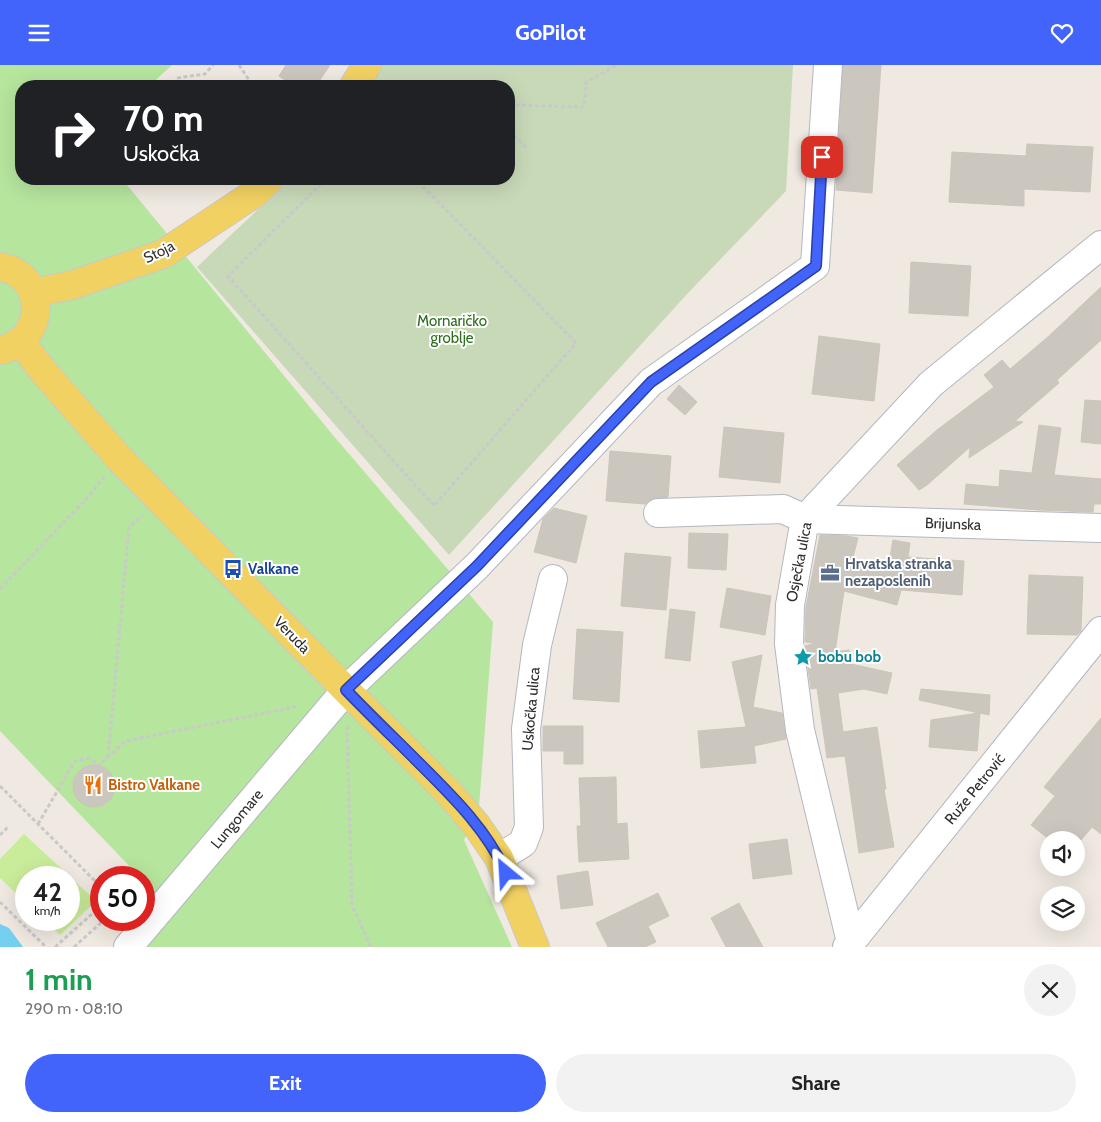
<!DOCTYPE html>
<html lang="en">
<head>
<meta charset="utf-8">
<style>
  body { margin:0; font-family:Cabin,sans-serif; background:#f2f2f2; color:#222; height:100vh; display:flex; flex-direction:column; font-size:19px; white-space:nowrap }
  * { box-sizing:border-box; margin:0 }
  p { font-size:16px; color:#767676 }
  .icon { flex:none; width:28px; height:28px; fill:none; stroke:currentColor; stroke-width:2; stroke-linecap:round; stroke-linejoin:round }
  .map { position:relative; height:882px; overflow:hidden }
  .sheet { display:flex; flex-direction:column; background:#fff; flex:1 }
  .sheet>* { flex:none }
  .top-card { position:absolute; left:15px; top:15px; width:500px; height:105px; border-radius:20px; box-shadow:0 5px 20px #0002; background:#202124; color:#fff; overflow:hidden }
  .controls { position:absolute; left:1040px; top:766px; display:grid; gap:10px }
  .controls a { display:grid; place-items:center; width:45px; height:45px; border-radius:50%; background:#fff; box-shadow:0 5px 20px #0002; font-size:25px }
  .speed { position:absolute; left:15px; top:801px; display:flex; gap:10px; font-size:25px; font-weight:700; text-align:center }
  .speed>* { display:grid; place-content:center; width:65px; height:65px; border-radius:50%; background:#fff; box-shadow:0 5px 20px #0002; line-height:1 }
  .speed small { font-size:12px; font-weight:400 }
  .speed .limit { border:8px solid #d22; background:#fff; color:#111 }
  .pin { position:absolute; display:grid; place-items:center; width:42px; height:42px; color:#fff; margin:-21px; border-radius:10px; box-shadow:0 2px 8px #0006 }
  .me { position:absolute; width:55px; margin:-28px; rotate:333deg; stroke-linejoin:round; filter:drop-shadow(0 0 4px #0008) }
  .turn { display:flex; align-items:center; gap:18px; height:105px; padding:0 25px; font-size:22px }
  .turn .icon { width:65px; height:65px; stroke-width:2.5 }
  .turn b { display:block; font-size:35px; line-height:42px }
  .round { display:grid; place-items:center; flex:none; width:52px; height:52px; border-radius:26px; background:#f2f2f2 }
  .head { display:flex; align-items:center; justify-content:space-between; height:85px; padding:0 25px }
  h1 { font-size:30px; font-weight:700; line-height:38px; color:#1e9e55 }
  .button { display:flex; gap:10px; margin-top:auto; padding:10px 25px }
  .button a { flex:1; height:58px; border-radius:30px; background:#4264fb; color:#fff; font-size:20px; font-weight:700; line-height:58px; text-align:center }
  .button a+a { background:#f2f2f2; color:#222 }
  header { display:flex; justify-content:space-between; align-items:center; height:65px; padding:0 25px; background:#4264fb; color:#fff; font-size:22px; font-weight:700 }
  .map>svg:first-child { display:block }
  .green { fill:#b6e59e }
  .cemetery { fill:#c8d9b8 }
  .pitch { fill:#c9ec9a }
  .water { fill:#75cff0 }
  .building { fill:#cbc7bf; stroke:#cbc5ba }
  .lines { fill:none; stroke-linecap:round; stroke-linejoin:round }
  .minor-casing { stroke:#b4b7c1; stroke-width:30 }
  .major-casing { stroke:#c9c9c9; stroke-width:30 }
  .path { stroke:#c9c9c9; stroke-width:3; stroke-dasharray:4 2.5; stroke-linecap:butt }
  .minor { stroke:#fff; stroke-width:28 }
  .major { stroke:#f2d163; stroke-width:28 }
  .route-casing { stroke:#2b41a3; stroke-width:12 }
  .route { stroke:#4264fb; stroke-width:9 }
  .labels { text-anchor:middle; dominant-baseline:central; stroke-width:4; stroke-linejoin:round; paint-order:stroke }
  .street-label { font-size:15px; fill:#2e2e2e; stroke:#fff }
  .park-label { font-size:15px; fill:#2c6e1b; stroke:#fff }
  .service-label { font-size:15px; font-weight:bold; fill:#4e5e75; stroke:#fff; text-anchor:start }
  .transit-label { font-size:15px; font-weight:bold; fill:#164399; stroke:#fff; text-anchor:start }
  .culture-label { font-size:15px; font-weight:bold; fill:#0d838f; stroke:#fff; text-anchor:start }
  .food-label { font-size:15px; font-weight:bold; fill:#c56008; stroke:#fff; text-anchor:start }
</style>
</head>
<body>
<header><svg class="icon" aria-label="menu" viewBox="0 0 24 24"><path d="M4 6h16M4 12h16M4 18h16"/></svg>GoPilot<svg class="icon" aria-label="heart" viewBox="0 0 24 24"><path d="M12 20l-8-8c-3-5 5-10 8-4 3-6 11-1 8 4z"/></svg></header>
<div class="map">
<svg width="1101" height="882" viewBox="0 0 1101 882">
  <rect width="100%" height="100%" fill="#efe9e1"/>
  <!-- green -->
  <path class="green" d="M 0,0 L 172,0 L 149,21 L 21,21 L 21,114 L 122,114 L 332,369 L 493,557 L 479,742 L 464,775 L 512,882 L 147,882 L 143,855 L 144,812 L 136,812 L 136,808 L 0,666 Z"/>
  <!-- cemetery -->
  <path class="cemetery" d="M 379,0 L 793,0 L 786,126 L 689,227 L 449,490 L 197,202 L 290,114 L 509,114 L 509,21 L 366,21 Z"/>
  <!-- pitch -->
  <path class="pitch" d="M 24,769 L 96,836 L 60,870 L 44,855 L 69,855 L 69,812 L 26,812 L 26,838 L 0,813 L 0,794 Z"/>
  <!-- water -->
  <path class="water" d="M 0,859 L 9,863 L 23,882 L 0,882 Z"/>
  <!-- building -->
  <g class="building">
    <path d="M 286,0 L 330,0 L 316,21 L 294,21 L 279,11 Z"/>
    <path d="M 843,0 L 881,0 L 872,128 L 836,125 Z"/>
    <path d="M 1027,79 L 1093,82 L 1090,127 L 1024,124 L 1024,141 L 949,137 L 952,87 L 1026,91 Z"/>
    <path d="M 911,197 L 971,201 L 968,251 L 909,248 Z"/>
    <path d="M 1101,222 L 1101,275 L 1057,315 L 1059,318 L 1015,356 L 1023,357 L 969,393 L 970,382 L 927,420 L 919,425 L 897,400 L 937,365 L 994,322 L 984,310 L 1002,295 L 1010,304 L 1049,271 Z"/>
    <path d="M 819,271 L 880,279 L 874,336 L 812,329 Z"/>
    <path d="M 679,320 L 697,337 L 685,350 L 667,334 Z"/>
    <path d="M 1085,335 L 1101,336 L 1101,379 L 1081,377 Z"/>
    <path d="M 1039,360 L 1061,363 L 1054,410 L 1101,414 L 1101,439 L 1094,439 L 1093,447 L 1039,445 L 964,439 L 966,419 L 999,422 L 1000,405 L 1032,408 Z"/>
    <path d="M 724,362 L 784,368 L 780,418 L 719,412 Z"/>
    <path d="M 610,386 L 671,391 L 668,432 L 650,435 L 645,439 L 606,436 Z"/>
    <path d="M 554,443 L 587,451 L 576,498 L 534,487 L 543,454 Z"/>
    <path d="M 689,468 L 728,469 L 726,505 L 688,503 Z"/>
    <path d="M 820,470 L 847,471 L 858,473 L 852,496 L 888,504 L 893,475 L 910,478 L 908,492 L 964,496 L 962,530 L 901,525 L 897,540 L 844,526 L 835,587 L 849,585 L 851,599 L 892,608 L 887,629 L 864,624 L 838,628 L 843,667 L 877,662 L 886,724 L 884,724 L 894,782 L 859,788 L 845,691 L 827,693 L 817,623 L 811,624 L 805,581 L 815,578 L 805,577 L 806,542 Z"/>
    <path d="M 625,488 L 671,492 L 666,545 L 621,541 Z"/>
    <path d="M 1029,510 L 1083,512 L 1081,566 L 1077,570 L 1027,569 Z"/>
    <path d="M 727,523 L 771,531 L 765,570 L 720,562 Z"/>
    <path d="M 670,544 L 695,547 L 690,596 L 665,593 Z"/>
    <path d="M 577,564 L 623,567 L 619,637 L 573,634 Z"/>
    <path d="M 762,590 L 753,642 L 782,648 L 786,674 L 754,681 L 756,698 L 701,703 L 698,666 L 746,662 L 732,597 Z"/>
    <path d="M 921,624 L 990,630 L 989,650 L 980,648 L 977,686 L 929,682 L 931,655 L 979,648 L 919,635 Z"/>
    <path d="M 1101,653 L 1101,769 L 1092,762 L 1081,775 L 1050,775 L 1031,760 L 1055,731 L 1044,722 Z"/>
    <path d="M 543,661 L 583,661 L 583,699 L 564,699 L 564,686 L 543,686 Z"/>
    <circle cx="94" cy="721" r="21"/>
    <path d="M 616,712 L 617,759 L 627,758 L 629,794 L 579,797 L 577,761 L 581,761 L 579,713 Z"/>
    <path d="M 787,774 L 792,809 L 753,814 L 749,779 Z"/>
    <path d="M 588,806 L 593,840 L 561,844 L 557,811 Z"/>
    <path d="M 658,828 L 669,851 L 648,861 L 656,877 L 645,882 L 608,882 L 596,858 Z"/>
    <path d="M 739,838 L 763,882 L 726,882 L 711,853 Z"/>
  </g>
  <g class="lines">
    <!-- minor casing -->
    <g class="minor-casing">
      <g id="minor">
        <path d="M 658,448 L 783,444 L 805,454 L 1101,463"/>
        <path d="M 499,793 L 523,778 L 529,762 L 526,664 L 537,580 L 553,514"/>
        <path d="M 851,877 L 800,665 L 789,579 L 790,540 L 805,454 L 931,319 L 1101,180"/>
        <path d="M 128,882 L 346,625 L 477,501 L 651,317 L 815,201 L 828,0"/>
        <path d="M 847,882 L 1101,566"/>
      </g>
    </g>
    <!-- major casing -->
    <g class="major-casing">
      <g id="major">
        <path d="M 354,21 L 367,0"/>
        <path d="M 0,202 C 48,209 47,277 0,285"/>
        <path d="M 33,228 L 72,220 L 163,189 L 255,128 L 269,114"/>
        <path d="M 20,276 L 43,306 L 119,393 L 346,625 L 450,729 L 477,761 L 499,793 L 535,882"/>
      </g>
    </g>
    <!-- path -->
    <g class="path">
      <path d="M 239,0 L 253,21"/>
      <path d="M 177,13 L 205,9 L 213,0"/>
      <path d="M 509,40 L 584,42 L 586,17 L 617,0"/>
      <path d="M 509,66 L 527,83"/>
      <path d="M 326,114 L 228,211 L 434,441 L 576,278 L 416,114"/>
      <path d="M 0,524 L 86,434 L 105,411"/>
      <path d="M 347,661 L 352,840 L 371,882"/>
      <path d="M 108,692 L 129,462 L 143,450"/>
      <path d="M 0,721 L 101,822"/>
      <path d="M 38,759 L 75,696 L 89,693 L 99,700 L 126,676 L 299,641"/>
      <path d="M 0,770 L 8,762"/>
      <path d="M 0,837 L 46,882"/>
      <path d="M 55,882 L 101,841"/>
      <path d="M 74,882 L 104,855"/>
    </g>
    <!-- minor -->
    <use href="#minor" class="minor"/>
    <!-- major -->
    <use href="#major" class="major"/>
  </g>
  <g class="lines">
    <!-- route casing -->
    <g class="route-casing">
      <path id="route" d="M 506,808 C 487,764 450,729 416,695 C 393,672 369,649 346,625 L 477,501 L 651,317 L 816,201 L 822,92"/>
    </g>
    <!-- route -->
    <use href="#route" class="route"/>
  </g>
  <!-- icons -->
  <defs>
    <g id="bus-bare" transform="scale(1.5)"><path d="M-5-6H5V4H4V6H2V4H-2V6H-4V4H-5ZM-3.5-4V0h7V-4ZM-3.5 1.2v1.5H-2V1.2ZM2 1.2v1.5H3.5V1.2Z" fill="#1a4fb4" stroke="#fff" stroke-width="2.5" paint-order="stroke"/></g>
    <g id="office-bare" transform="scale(1.5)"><path d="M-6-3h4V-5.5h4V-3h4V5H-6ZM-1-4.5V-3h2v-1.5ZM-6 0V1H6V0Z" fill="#5c6f8a" stroke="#fff" stroke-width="2.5" paint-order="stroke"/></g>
    <g id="sight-bare" transform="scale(1.5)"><path d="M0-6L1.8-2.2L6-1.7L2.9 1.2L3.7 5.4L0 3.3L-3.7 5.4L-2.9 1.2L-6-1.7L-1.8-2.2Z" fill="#0f9aa8" stroke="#fff" stroke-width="2.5" paint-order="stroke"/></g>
    <g id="restaurant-bare" transform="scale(1.5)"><path d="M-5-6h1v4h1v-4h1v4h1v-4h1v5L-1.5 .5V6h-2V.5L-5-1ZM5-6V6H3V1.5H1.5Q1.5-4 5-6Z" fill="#e8710a" stroke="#fff" stroke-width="2.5" paint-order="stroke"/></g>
  </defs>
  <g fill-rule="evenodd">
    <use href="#bus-bare" x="233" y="504"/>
    <use href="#office-bare" x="830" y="508"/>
    <use href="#sight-bare" x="803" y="592"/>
    <use href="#restaurant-bare" x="93" y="720"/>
  </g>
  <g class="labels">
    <!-- street labels -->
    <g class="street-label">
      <text transform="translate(159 187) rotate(-26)">Stoja</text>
      <text transform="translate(953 459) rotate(2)">Brijunska</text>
      <text transform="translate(799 497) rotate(-79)">Osječka ulica</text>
      <text transform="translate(292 570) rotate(46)">Veruda</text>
      <text transform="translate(531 644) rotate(-85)">Uskočka ulica</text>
      <text transform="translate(975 724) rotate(-51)">Ruže Petrović</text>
      <text transform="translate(237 754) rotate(-50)">Lungomare</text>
    </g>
    <!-- park labels -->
    <g class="park-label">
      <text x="452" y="256">Mornaričko<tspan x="452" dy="17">groblje</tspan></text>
    </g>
    <!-- service labels -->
    <g class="service-label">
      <text x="845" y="499">Hrvatska stranka<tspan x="845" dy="17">nezaposlenih</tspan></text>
    </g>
    <!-- transit labels -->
    <g class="transit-label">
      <text x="248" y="504">Valkane</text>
    </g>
    <!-- culture labels -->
    <g class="culture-label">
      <text x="818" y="592">bobu bob</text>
    </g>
    <!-- food labels -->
    <g class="food-label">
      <text x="108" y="720">Bistro Valkane</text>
    </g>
  </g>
</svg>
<div class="controls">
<a><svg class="icon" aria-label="sound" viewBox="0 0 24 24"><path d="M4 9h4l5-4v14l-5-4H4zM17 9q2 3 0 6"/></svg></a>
<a><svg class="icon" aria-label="layers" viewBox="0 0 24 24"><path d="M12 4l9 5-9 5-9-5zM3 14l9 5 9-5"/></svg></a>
</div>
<div class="speed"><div>42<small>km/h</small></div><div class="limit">50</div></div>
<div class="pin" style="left:822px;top:92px;background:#d93025"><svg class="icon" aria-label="arrive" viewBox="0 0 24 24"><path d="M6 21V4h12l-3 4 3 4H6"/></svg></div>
<svg class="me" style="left:506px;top:808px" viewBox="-20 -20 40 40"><path d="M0-17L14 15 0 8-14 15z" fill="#4264fb" stroke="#fff" stroke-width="4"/></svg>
<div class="top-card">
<div class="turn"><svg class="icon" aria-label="right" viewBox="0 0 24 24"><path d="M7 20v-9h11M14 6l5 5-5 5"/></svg><div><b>70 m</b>Uskočka</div></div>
</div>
</div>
<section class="sheet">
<div class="head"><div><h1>1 min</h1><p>290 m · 08:10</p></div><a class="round"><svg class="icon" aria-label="close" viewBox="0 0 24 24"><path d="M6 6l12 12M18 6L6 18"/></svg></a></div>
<div class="button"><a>Exit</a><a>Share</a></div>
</section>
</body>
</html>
